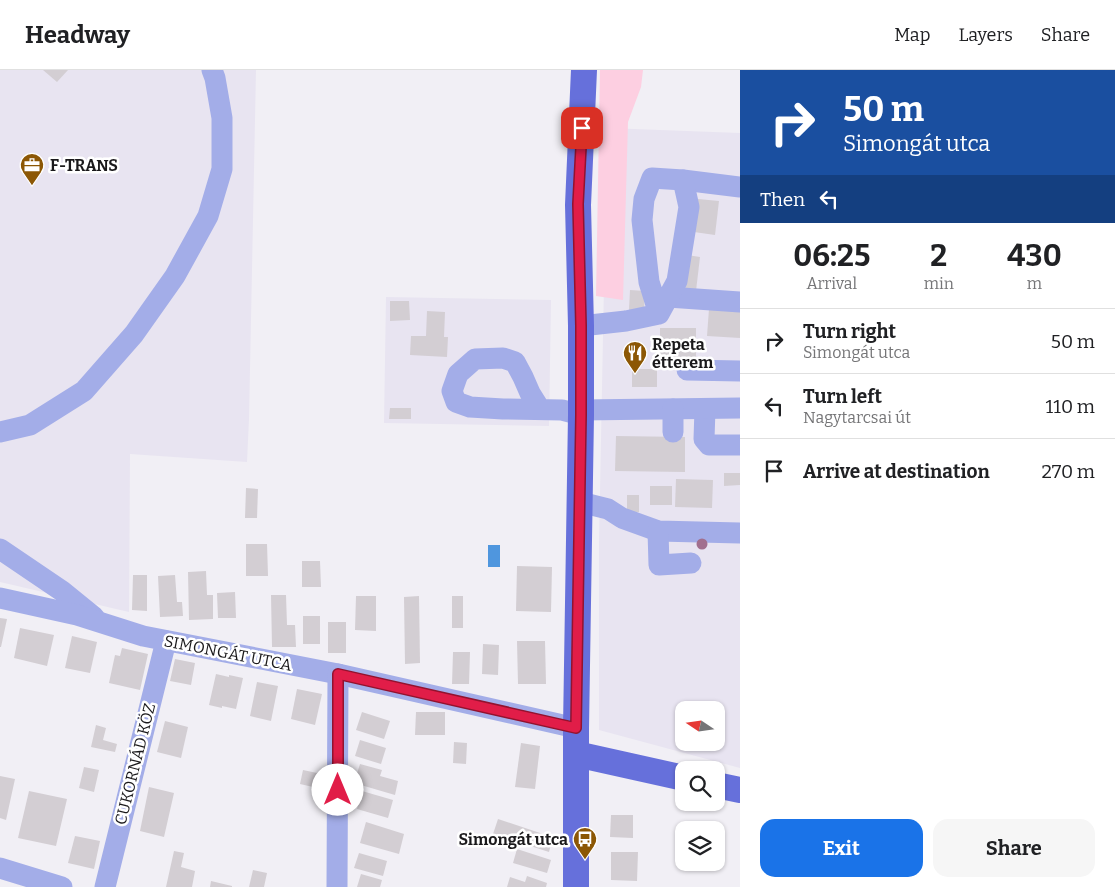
<!DOCTYPE html>
<html lang="en">
<head>
<meta charset="utf-8">
<style>
  body { margin:0; font-family:Bitter,serif; background:#f6f6f6; color:#202124; height:100vh; display:flex; flex-direction:column; font-size:19px; white-space:nowrap }
  * { box-sizing:border-box; margin:0 }
  p { font-size:16px; color:#757577 }
  .icon { flex:none; width:28px; height:28px; fill:none; stroke:currentColor; stroke-width:2; stroke-linecap:round; stroke-linejoin:round }
  .map { position:relative; flex:1; overflow:hidden }
  .details { display:flex; flex-direction:column; background:#fff; width:375px }
  .details>* { flex:none }
  .banner { background:#1a4fa0; color:#fff; overflow:hidden }
  .needle { width:32px; rotate:283deg }
  .fabs { position:absolute; left:675px; top:631px; display:grid; gap:10px }
  .fabs a { display:grid; place-items:center; width:50px; height:50px; border-radius:10px; background:#fff; box-shadow:0 1px 4px #0004; font-size:25px }
  .pin { position:absolute; display:grid; place-items:center; width:42px; height:42px; color:#fff; margin:-21px; border-radius:10px; box-shadow:0 2px 8px #0006 }
  .me { position:absolute; width:55px; margin:-28px; rotate:0deg; stroke-linejoin:round; filter:drop-shadow(0 0 4px #0008) }
  .turn { display:flex; align-items:center; gap:18px; height:105px; padding:0 20px; font-size:22px }
  .turn .icon { width:65px; height:65px; stroke-width:2.5 }
  .turn b { display:block; font-size:35px; line-height:42px }
  .then { display:flex; align-items:center; height:48px; padding:0 20px; background:#0003; gap:10px; font-size:19px }
  .eta { display:flex; justify-content:space-evenly; align-items:center; height:85px; text-align:center }
  .eta b { font-size:30px; font-weight:700; line-height:35px }
  .button { display:flex; gap:10px; margin-top:auto; padding:10px 20px }
  .button a { flex:1; height:58px; border-radius:15px; background:#1a73e8; color:#fff; font-size:20px; font-weight:700; line-height:58px; text-align:center }
  .button a+a { background:#f6f6f6; color:#202124 }
  ul { padding:0; list-style:none }
  li { display:flex; align-items:center; gap:15px; height:65px; padding:0 20px; border-top:1px solid #e0e0e0 }
  li div { flex:1 }
  li b { display:block; font-size:19px }
  li em { font-style:normal }
  header { display:flex; align-items:center; gap:30px; box-sizing:border-box; height:70px; padding:0 25px; background:#fff; border-bottom:1px solid #e0e0e0 }
  header strong { font-size:24px }
  nav { display:flex; gap:28px; margin-inline-start:auto; font-size:18px }
  main { display:flex; flex:1; min-height:0 }
  .map>svg:first-child { display:block }
  .built { fill:#e8e4f1; fill-rule:evenodd }
  .green { fill:#fdcfe1 }
  .water { fill:#4f96de }
  .building { fill:#d3ced3 }
  .lines { fill:none; stroke-linecap:round; stroke-linejoin:round }
  .minor { stroke:#a3ade8; stroke-width:21 }
  .major { stroke:#6670db; stroke-width:26 }
  .tree { fill:#a16f8e }
  .route-casing { stroke:#92132f; stroke-width:12 }
  .route { stroke:#e11d48; stroke-width:9 }
  .labels { text-anchor:middle; dominant-baseline:central; stroke-width:5; stroke-linejoin:round; paint-order:stroke }
  .poi-label { font-size:16px; font-weight:bold; fill:#1a191b; stroke:#fff; text-anchor:start }
  .street-label { font-size:16px; fill:#1a191b; stroke:#fff }
</style>
</head>
<body>
<header>
<strong>Headway</strong>
<nav><a>Map</a><a>Layers</a><a>Share</a></nav>
</header>
<main>
<div class="map">
<svg width="740" height="817" viewBox="0 0 740 817">
  <rect width="100%" height="100%" fill="#f1eff5"/>
  <!-- built -->
  <g class="built">
    <path d="M 0,0 L 256,0 L 249,349 L 247,392 L 130,384 L 129,542 L 0,512 Z"/>
    <path d="M 607,58 L 740,63 L 740,698 L 599,660 L 599,474 ZM 684,640 L 716,640 L 716,672 L 684,672 Z"/>
    <path d="M 386,227 L 551,230 L 549,356 L 384,353 Z"/>
  </g>
  <!-- green -->
  <path class="green" d="M 600,0 L 643,0 L 641,17 L 628,52 L 623,230 L 596,226 Z"/>
  <!-- water -->
  <rect class="water" x="488" y="475" width="12" height="22"/>
  <!-- building -->
  <g class="building">
    <path d="M 43,0 L 68,0 L 57,12 Z"/>
    <path d="M 698,129 L 719,131 L 715,165 L 694,162 Z"/>
    <path d="M 687,185 L 700,187 L 696,221 L 682,219 Z"/>
    <path d="M 630,220 L 645,221 L 644,241 L 629,240 Z"/>
    <path d="M 390,231 L 409,231 L 410,250 L 390,251 Z"/>
    <path d="M 709,239 L 740,241 L 740,268 L 707,266 Z"/>
    <path d="M 427,241 L 445,242 L 444,267 L 448,267 L 447,287 L 410,285 L 411,266 L 426,266 Z"/>
    <path d="M 660,258 L 696,258 L 696,290 L 660,291 Z"/>
    <rect x="632" y="299" width="25" height="18"/>
    <path d="M 390,338 L 411,338 L 411,349 L 389,349 Z"/>
    <path d="M 616,366 L 685,367 L 685,402 L 615,401 Z"/>
    <path d="M 724,403 L 740,403 L 740,415 L 724,416 Z"/>
    <path d="M 676,409 L 713,410 L 712,438 L 675,437 Z"/>
    <rect x="650" y="416" width="22" height="19"/>
    <path d="M 246,418 L 258,419 L 257,448 L 245,448 Z"/>
    <rect x="627" y="425" width="12" height="17"/>
    <path d="M 246,474 L 267,474 L 268,506 L 246,506 Z"/>
    <path d="M 302,491 L 320,491 L 321,517 L 302,517 Z"/>
    <path d="M 517,496 L 552,497 L 551,542 L 516,541 Z"/>
    <path d="M 206,501 L 207,525 L 213,525 L 213,549 L 189,550 L 188,502 Z"/>
    <path d="M 133,505 L 147,505 L 147,541 L 132,540 Z"/>
    <path d="M 175,505 L 177,532 L 182,532 L 183,546 L 160,547 L 158,506 Z"/>
    <path d="M 235,522 L 236,548 L 218,548 L 217,523 Z"/>
    <path d="M 271,525 L 286,525 L 287,555 L 295,555 L 296,577 L 272,577 Z"/>
    <path d="M 356,526 L 376,526 L 376,561 L 355,560 Z"/>
    <path d="M 419,526 L 420,593 L 405,594 L 404,527 Z"/>
    <rect x="452" y="526" width="11" height="32"/>
    <rect x="303" y="546" width="17" height="28"/>
    <path d="M 0,548 L 7,549 L 1,577 L 0,577 Z"/>
    <rect x="328" y="552" width="18" height="31"/>
    <path d="M 20,558 L 54,565 L 47,596 L 14,588 Z"/>
    <path d="M 72,566 L 97,572 L 90,603 L 65,598 Z"/>
    <path d="M 517,571 L 545,571 L 546,614 L 518,614 Z"/>
    <path d="M 483,574 L 499,575 L 498,605 L 482,604 Z"/>
    <path d="M 122,578 L 148,584 L 140,620 L 109,613 L 115,585 L 120,586 Z"/>
    <path d="M 453,582 L 470,582 L 469,614 L 452,614 Z"/>
    <path d="M 175,589 L 195,593 L 191,615 L 170,611 Z"/>
    <path d="M 216,604 L 229,607 L 229,605 L 243,608 L 236,639 L 222,636 L 222,638 L 209,635 Z"/>
    <path d="M 257,612 L 278,616 L 271,651 L 250,646 Z"/>
    <path d="M 297,619 L 322,624 L 315,655 L 291,649 Z"/>
    <path d="M 362,642 L 390,651 L 384,669 L 356,660 Z"/>
    <path d="M 416,642 L 445,642 L 445,665 L 415,665 Z"/>
    <path d="M 165,651 L 188,657 L 181,688 L 157,682 Z"/>
    <path d="M 96,655 L 106,658 L 103,670 L 117,674 L 115,682 L 91,677 Z"/>
    <path d="M 360,670 L 386,678 L 381,694 L 355,686 Z"/>
    <path d="M 454,672 L 467,673 L 466,694 L 453,693 Z"/>
    <path d="M 521,673 L 540,676 L 535,719 L 515,717 Z"/>
    <path d="M 360,694 L 382,700 L 380,706 L 398,711 L 395,725 L 354,713 Z"/>
    <path d="M 84,697 L 99,700 L 94,722 L 79,718 Z"/>
    <path d="M 303,700 L 317,703 L 313,717 L 300,714 Z"/>
    <path d="M 0,706 L 15,709 L 6,750 L 0,748 Z"/>
    <path d="M 149,717 L 174,723 L 164,767 L 140,761 Z"/>
    <path d="M 29,721 L 67,729 L 56,776 L 18,768 Z"/>
    <path d="M 362,721 L 393,730 L 388,748 L 357,739 Z"/>
    <path d="M 611,745 L 633,745 L 633,768 L 610,767 Z"/>
    <path d="M 498,749 L 546,765 L 545,767 L 552,770 L 549,782 L 493,764 Z"/>
    <path d="M 366,752 L 404,764 L 399,784 L 360,773 Z"/>
    <path d="M 75,766 L 100,771 L 94,799 L 68,793 Z"/>
    <path d="M 517,779 L 551,790 L 547,803 L 513,793 Z"/>
    <path d="M 174,781 L 184,783 L 181,797 L 195,801 L 192,817 L 166,817 Z"/>
    <path d="M 611,782 L 638,782 L 637,811 L 611,810 Z"/>
    <path d="M 359,783 L 387,791 L 383,806 L 354,798 Z"/>
    <path d="M 253,800 L 267,803 L 264,817 L 249,817 Z"/>
    <path d="M 361,804 L 382,810 L 380,817 L 357,817 Z"/>
    <path d="M 527,806 L 547,813 L 546,817 L 507,817 L 510,807 L 525,812 Z"/>
    <path d="M 211,811 L 232,816 L 232,817 L 210,817 Z"/>
  </g>
  <g class="lines">
    <!-- minor -->
    <g class="minor">
      <path d="M 683,110 L 740,117"/>
      <path d="M 668,227 L 740,232"/>
      <path d="M 581,256 L 626,251 L 659,244 L 677,211 L 689,137 L 683,110 L 652,108 L 644,129 L 642,150 L 649,212 L 659,244"/>
      <path d="M 687,300 L 740,301"/>
      <path d="M 540,339 L 530,323 L 523,307 L 515,292 L 503,288 L 475,289 L 458,304 L 452,321 L 456,332 L 470,337 L 503,339 L 562,340 L 581,345"/>
      <path d="M 705,339 L 704,369 L 709,375 L 740,375"/>
      <path d="M 581,340 L 740,338"/>
      <path d="M 0,362 L 30,355 L 84,321 L 134,264 L 175,206 L 208,146 L 222,99 L 222,48 L 215,8 L 212,0"/>
      <path d="M 673,362 L 673,339"/>
      <path d="M 580,432 L 608,439 L 622,448 L 658,461 L 740,463"/>
      <path d="M 658,461 L 659,495 L 691,493"/>
      <path d="M 0,479 L 62,521 L 94,547"/>
      <path d="M 0,528 L 77,545 L 143,566 L 338,604 L 576,658"/>
      <path d="M 0,798 L 62,817"/>
      <path d="M 105,817 L 166,571"/>
      <path d="M 337,817 L 338,604"/>
    </g>
    <!-- major -->
    <g class="major">
      <path d="M 576,684 L 684,708"/>
      <path d="M 716,715 L 740,720"/>
      <path d="M 576,817 L 576,658 L 581,345 L 581,256 L 578,135 L 584,0"/>
    </g>
  </g>
  <!-- trees -->
  <circle class="tree" cx="702" cy="474" r="5.5"/>
  <g class="lines">
    <!-- route casing -->
    <g class="route-casing">
      <path id="route" d="M 338,720 L 338,604 L 576,658 L 581,345 L 581,256 L 578,134 L 582,58"/>
    </g>
    <!-- route -->
    <use href="#route" class="route"/>
  </g>
  <!-- icons -->
  <defs>
    <g id="office-pin" transform="scale(1.25)"><path d="M0 17L-7.5 6A9.5 9.5 0 1 1 7.5 6Z" fill="#8c5705" stroke="#fff"/><path d="M-6-3h4V-5.5h4V-3h4V5H-6ZM-1-4.5V-3h2v-1.5ZM-6 0V1H6V0Z" fill="#fff"/></g>
    <g id="restaurant-pin" transform="scale(1.25)"><path d="M0 17L-7.5 6A9.5 9.5 0 1 1 7.5 6Z" fill="#8c5705" stroke="#fff"/><path d="M-5-6h1v4h1v-4h1v4h1v-4h1v5L-1.5 .5V6h-2V.5L-5-1ZM5-6V6H3V1.5H1.5Q1.5-4 5-6Z" fill="#fff"/></g>
    <g id="bus-pin" transform="scale(1.25)"><path d="M0 17L-7.5 6A9.5 9.5 0 1 1 7.5 6Z" fill="#8c5705" stroke="#fff"/><path d="M-5-6H5V4H4V6H2V4H-2V6H-4V4H-5ZM-3.5-4V0h7V-4ZM-3.5 1.2v1.5H-2V1.2ZM2 1.2v1.5H3.5V1.2Z" fill="#fff"/></g>
  </defs>
  <g fill-rule="evenodd">
    <use href="#office-pin" x="32" y="95"/>
    <use href="#restaurant-pin" x="635" y="283"/>
    <use href="#bus-pin" x="585" y="769"/>
  </g>
  <g class="labels">
    <!-- poi labels -->
    <g class="poi-label">
      <text x="50" y="95">F-TRANS</text>
      <text x="652" y="274">Repeta<tspan x="652" dy="18">étterem</tspan></text>
      <text x="568" y="769" text-anchor="end">Simongát utca</text>
    </g>
    <!-- street labels -->
    <g class="street-label">
      <text transform="translate(228 583) rotate(11)">SIMONGÁT UTCA</text>
      <text transform="translate(135 694) rotate(-76)">CUKORNÁD KÖZ</text>
    </g>
  </g>
</svg>
<div class="fabs">
<a><svg class="needle" viewBox="-14 -14 28 28"><path d="M0-13l5 13h-10z" fill="#e53935"/><path d="M0 13l5-13h-10z" fill="#757577"/></svg></a>
<a><svg class="icon" aria-label="search" viewBox="0 0 24 24"><circle cx="10" cy="10" r="6"/><path d="M15 15l6 6"/></svg></a>
<a><svg class="icon" aria-label="layers" viewBox="0 0 24 24"><path d="M12 4l9 5-9 5-9-5zM3 14l9 5 9-5"/></svg></a>
</div>
<div class="pin" style="left:582px;top:58px;background:#d93025"><svg class="icon" aria-label="arrive" viewBox="0 0 24 24"><path d="M6 21V4h12l-3 4 3 4H6"/></svg></div>
<svg class="me" style="left:338px;top:720px" viewBox="-20 -20 40 40"><circle r="19" fill="#fff"/><path d="M0-13L10 11 0 6-10 11z" fill="#e11d48"/></svg>
</div>
<section class="details">
<div class="banner">
<div class="turn"><svg class="icon" aria-label="right" viewBox="0 0 24 24"><path d="M7 20v-9h11M14 6l5 5-5 5"/></svg><div><b>50 m</b>Simongát utca</div></div>
<div class="then">Then<svg class="icon" aria-label="left" viewBox="0 0 24 24"><path d="M17 20v-9H6M10 6l-5 5 5 5"/></svg></div>
</div>
<div class="eta">
<div><b>06:25</b><p>Arrival</p></div>
<div><b>2</b><p>min</p></div>
<div><b>430</b><p>m</p></div>
</div>
<ul>
<li><svg class="icon" aria-label="right" viewBox="0 0 24 24"><path d="M7 20v-9h11M14 6l5 5-5 5"/></svg><div><b>Turn right</b><p>Simongát utca</p></div><em>50 m</em></li>
<li><svg class="icon" aria-label="left" viewBox="0 0 24 24"><path d="M17 20v-9H6M10 6l-5 5 5 5"/></svg><div><b>Turn left</b><p>Nagytarcsai út</p></div><em>110 m</em></li>
<li><svg class="icon" aria-label="arrive" viewBox="0 0 24 24"><path d="M6 21V4h12l-3 4 3 4H6"/></svg><div><b>Arrive at destination</b></div><em>270 m</em></li>
</ul>
<div class="button"><a>Exit</a><a>Share</a></div>
</section>
</main>
</body>
</html>
